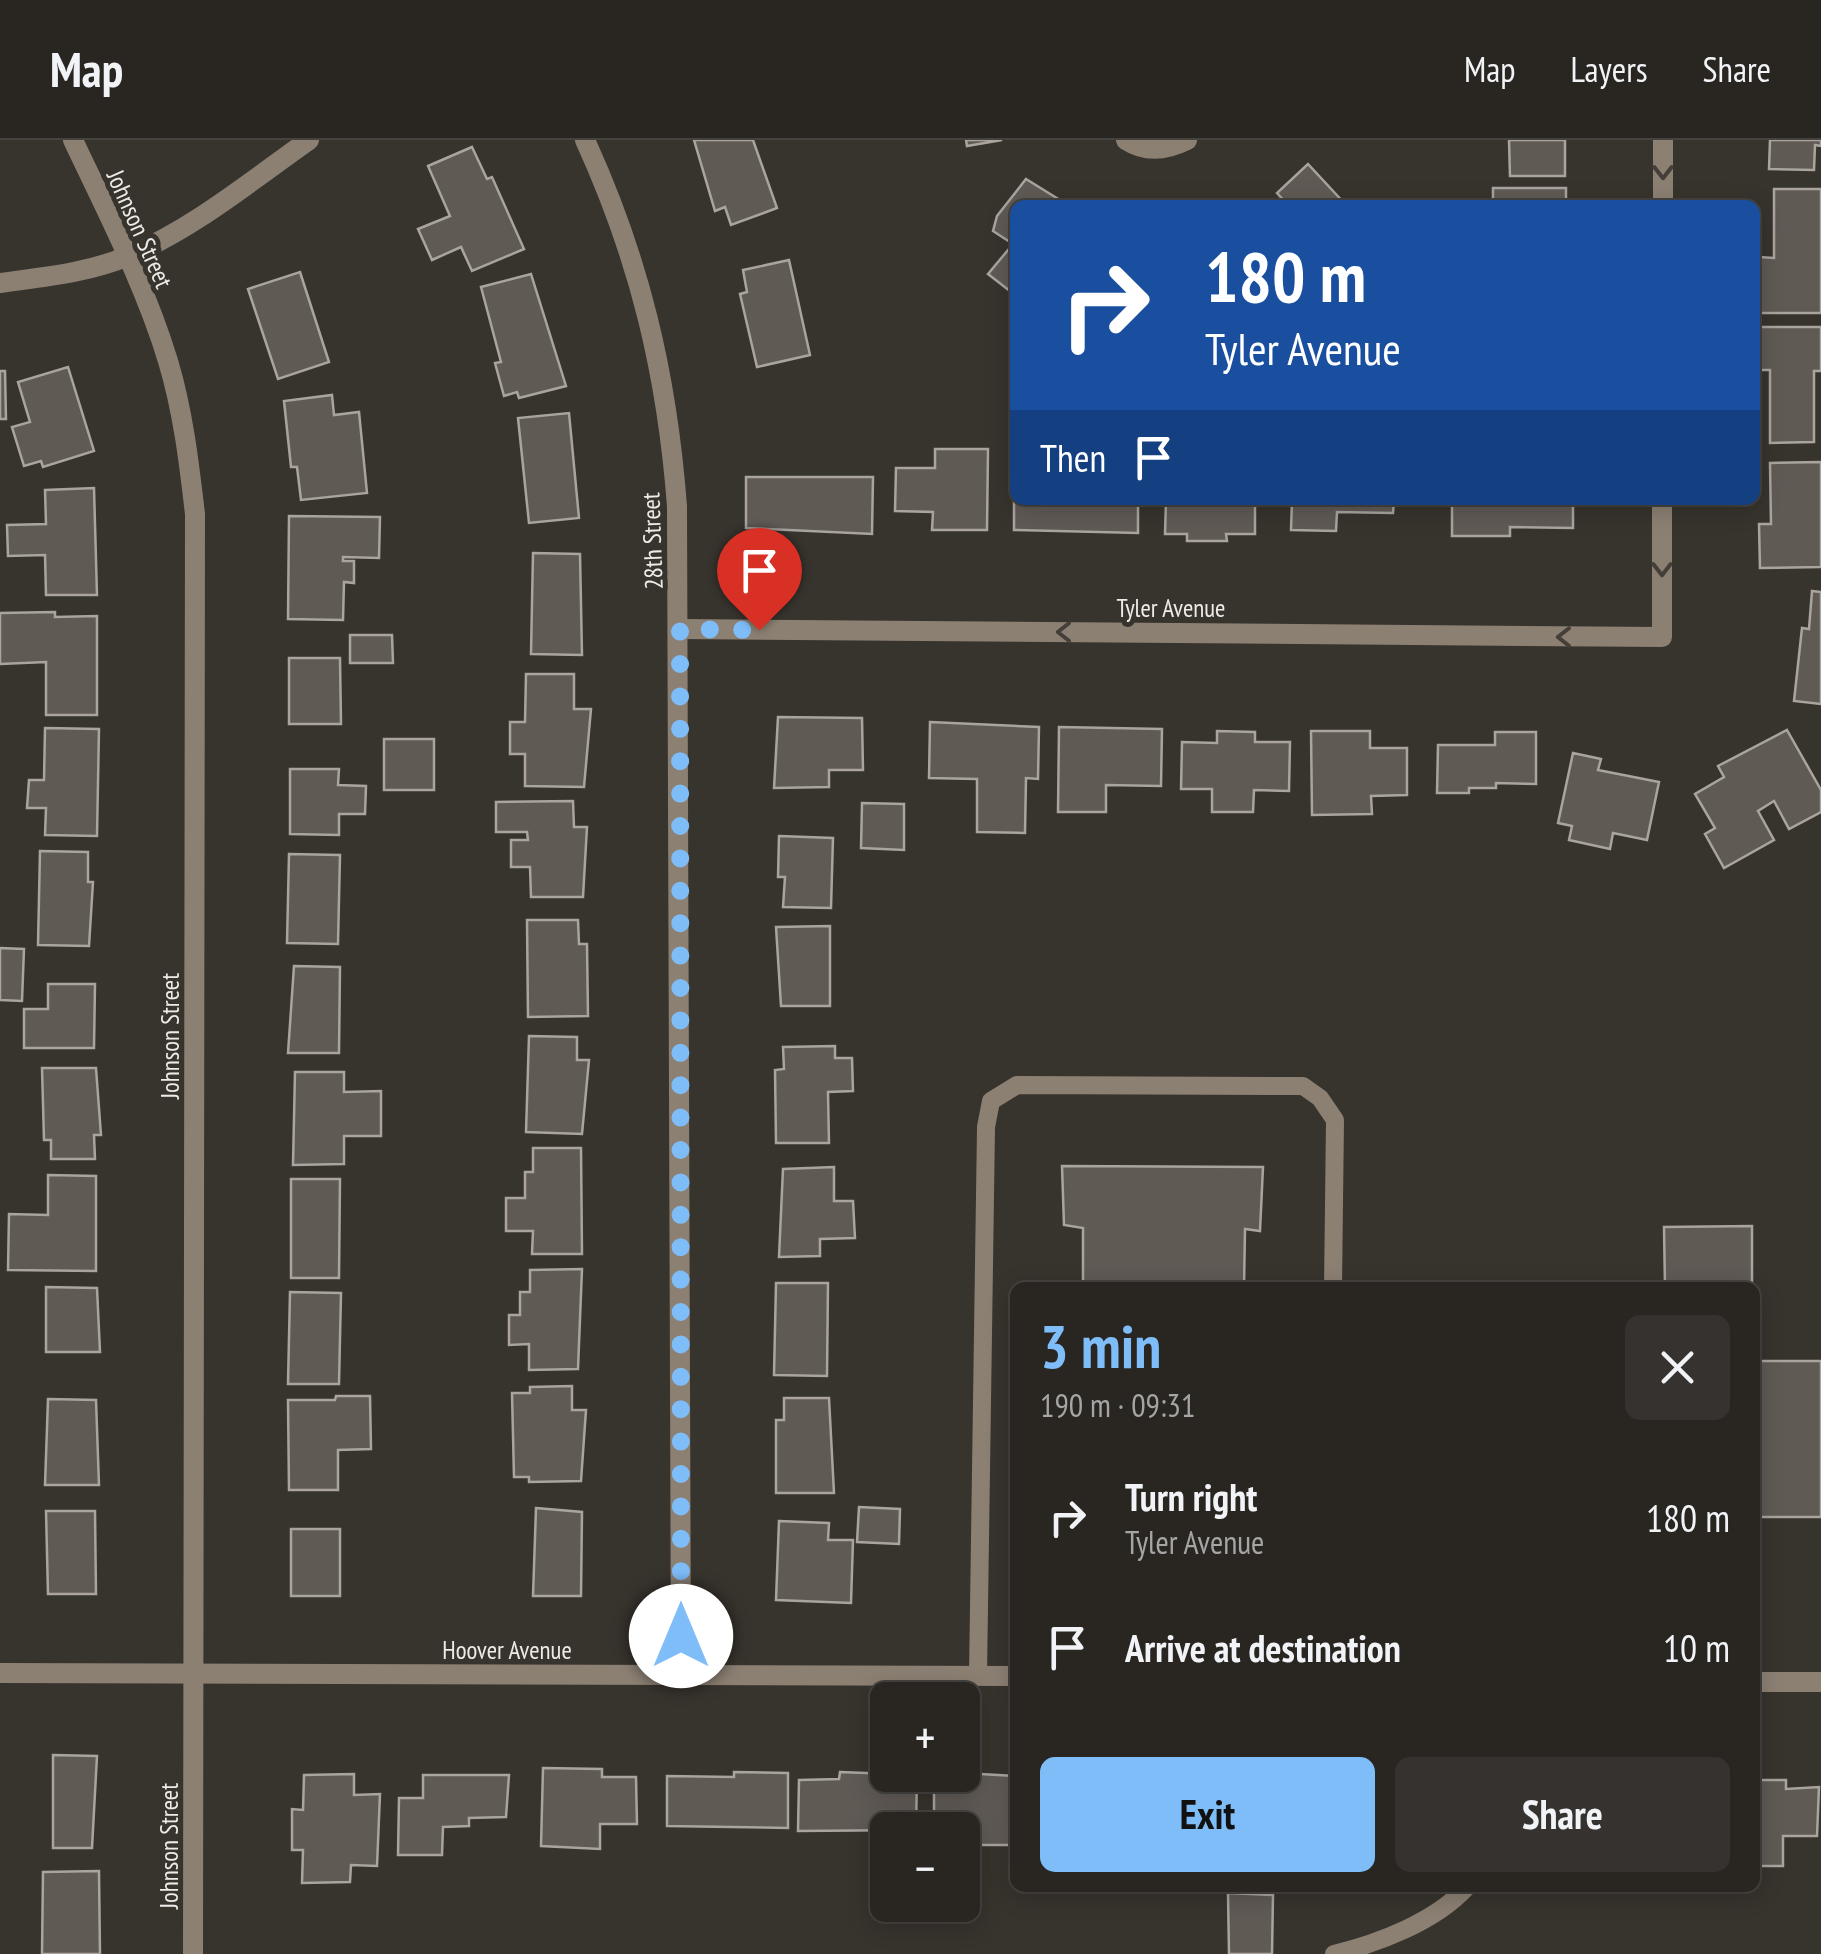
<!DOCTYPE html>
<html lang="en">
<head>
<meta charset="utf-8">
<style>
  body { margin:0; font-family:"PT Sans Narrow",sans-serif; background:#35322f; color:#f1f3f6; height:100vh; display:flex; flex-direction:column; font-size:38px; white-space:nowrap }
  * { box-sizing:border-box; margin:0 }
  p { font-size:32px; color:#a5a5a5 }
  .icon { flex:none; width:55px; height:55px; fill:none; stroke:currentColor; stroke-width:2; stroke-linecap:round; stroke-linejoin:round }
  .map { position:relative; flex:1; overflow:hidden }
  .panel { position:absolute; left:1010px; top:1142px; width:750px; height:610px; display:flex; flex-direction:column; background:#292622; border-radius:15px; box-shadow:0 5px 25px #0003,0 0 0 2px #454340 }
  .panel>* { flex:none }
  .banner { position:absolute; left:1010px; top:60px; width:750px; height:305px; border-radius:15px; box-shadow:0 5px 25px #0003,0 0 0 2px #454340; background:#1a4fa0; color:#fff; overflow:hidden }
  .buttons { position:absolute; left:870px; top:1542px; display:grid; gap:20px }
  .buttons a { display:grid; place-items:center; width:110px; height:110px; border-radius:15px; background:#292622; box-shadow:0 5px 25px #0003,0 0 0 2px #454340; font-size:50px }
  .pin { position:absolute; display:grid; place-items:center; width:85px; height:85px; color:#fff; margin:-102px -42px; border-radius:50% 50% 50% 0; rotate:-45deg; box-shadow:0 0 10px #0007 }
  .pin .icon { rotate:45deg }
  .me { position:absolute; width:110px; margin:-55px; rotate:0deg; stroke-linejoin:round; filter:drop-shadow(0 0 8px #0008) }
  .turn { display:flex; align-items:center; gap:35px; height:210px; padding:0 30px; font-size:45px }
  .turn .icon { width:130px; height:130px; stroke-width:2.5 }
  .turn b { display:block; font-size:70px; line-height:85px }
  .then { display:flex; align-items:center; height:95px; padding:0 30px; background:#0003; gap:20px; font-size:38px }
  .round { display:grid; place-items:center; flex:none; width:105px; height:105px; border-radius:15px; background:#35322f }
  .summary { display:flex; align-items:center; justify-content:space-between; height:170px; padding:0 30px }
  h1 { font-size:60px; font-weight:800; line-height:75px; color:#7fbdf9 }
  .button { display:flex; gap:20px; margin-top:auto; padding:20px 30px }
  .button a { flex:1; height:115px; border-radius:15px; background:#7fbdf9; color:#111; font-size:40px; font-weight:800; line-height:115px; text-align:center }
  .button a+a { background:#35322f; color:#f1f3f6 }
  ul { padding:0; list-style:none }
  li { display:flex; align-items:center; gap:30px; height:130px; padding:0 30px }
  li div { flex:1 }
  li b { display:block; font-size:38px }
  li em { font-style:normal }
  header { display:flex; align-items:center; gap:60px; box-sizing:border-box; height:140px; padding:0 50px; background:#292622; border-bottom:2px solid #454340 }
  header strong { font-size:48px }
  nav { display:flex; gap:55px; margin-inline-start:auto; font-size:35px }
  .map>svg:first-child { display:block }
  .building { fill:#605a55; stroke:#aaa49e; stroke-width:2.5 }
  .lines { fill:none; stroke-linecap:round; stroke-linejoin:round }
  .service { stroke:#8c8073; stroke-width:18 }
  .minor { stroke:#8c8073; stroke-width:20 }
  .tertiary { stroke:#8c8073; stroke-width:20 }
  .oneway { stroke:#443f38 }
  .route { stroke:#7fbdf9; stroke-width:18; stroke-dasharray:0 32.4 }
  .labels { text-anchor:middle; dominant-baseline:central; stroke-width:10; stroke-linejoin:round; paint-order:stroke }
  .street-label { font-size:25px; fill:#edeae7; stroke:#37332d }
</style>
</head>
<body>
<header>
<strong>Map</strong>
<nav><a>Map</a><a>Layers</a><a>Share</a></nav>
</header>
<div class="map">
<svg width="1821" height="1814" viewBox="0 0 1821 1814">
  <rect width="100%" height="100%" fill="#37332d"/>
  <!-- building -->
  <g class="building">
    <path d="M 694,0 L 753,0 L 777,68 L 731,85 L 725,67 L 715,71 Z"/>
    <path d="M 966,0 L 1002,0 L 967,6 Z"/>
    <path d="M 1509,0 L 1565,0 L 1565,36 L 1510,36 Z"/>
    <path d="M 1770,0 L 1821,0 L 1821,6 L 1815,5 L 1814,30 L 1769,29 Z"/>
    <path d="M 472,7 L 487,39 L 492,37 L 524,109 L 472,131 L 461,107 L 432,120 L 418,89 L 450,76 L 428,26 Z"/>
    <path d="M 1308,24 L 1346,65 L 1288,65 L 1277,53 Z"/>
    <path d="M 1026,39 L 1068,65 L 1015,65 L 1015,155 L 988,134 L 1013,104 L 993,91 L 997,76 Z"/>
    <rect x="1493" y="48" width="73" height="17"/>
    <path d="M 1774,49 L 1821,49 L 1821,173 L 1760,173 L 1760,117 L 1774,118 Z"/>
    <path d="M 789,120 L 810,215 L 757,227 L 740,154 L 747,152 L 743,130 Z"/>
    <path d="M 300,132 L 329,222 L 278,239 L 248,149 Z"/>
    <path d="M 531,134 L 566,246 L 519,258 L 517,252 L 504,256 L 495,223 L 501,222 L 481,147 Z"/>
    <path d="M 1757,187 L 1821,187 L 1821,231 L 1814,231 L 1814,302 L 1770,303 L 1770,230 L 1757,230 Z"/>
    <path d="M 68,227 L 94,311 L 43,327 L 41,321 L 24,326 L 12,287 L 30,282 L 18,242 Z"/>
    <path d="M 0,231 L 5,231 L 6,279 L 0,279 Z"/>
    <path d="M 332,255 L 334,275 L 359,272 L 367,353 L 301,360 L 297,327 L 291,327 L 284,261 Z"/>
    <path d="M 569,273 L 579,378 L 529,383 L 518,278 Z"/>
    <path d="M 935,309 L 988,309 L 987,390 L 932,390 L 933,372 L 895,371 L 896,328 L 935,328 Z"/>
    <path d="M 1821,322 L 1821,427 L 1760,428 L 1759,384 L 1771,384 L 1770,323 Z"/>
    <path d="M 1014,335 L 1015,360 L 1138,360 L 1138,393 L 1014,390 Z"/>
    <path d="M 746,337 L 873,337 L 872,394 L 746,388 Z"/>
    <path d="M 94,348 L 97,455 L 46,455 L 45,415 L 8,416 L 7,385 L 46,384 L 45,350 Z"/>
    <path d="M 1166,360 L 1255,360 L 1255,394 L 1226,394 L 1227,401 L 1187,401 L 1187,394 L 1165,394 Z"/>
    <path d="M 1292,360 L 1394,360 L 1393,373 L 1337,372 L 1336,391 L 1291,390 Z"/>
    <path d="M 1452,360 L 1573,360 L 1573,388 L 1510,387 L 1510,396 L 1452,396 Z"/>
    <path d="M 289,376 L 380,377 L 379,418 L 343,417 L 343,421 L 354,421 L 354,443 L 344,442 L 343,480 L 288,479 Z"/>
    <path d="M 533,413 L 580,414 L 582,515 L 531,514 Z"/>
    <path d="M 1812,451 L 1821,452 L 1821,564 L 1794,561 L 1802,488 L 1809,489 Z"/>
    <path d="M 55,472 L 55,477 L 97,476 L 97,575 L 46,575 L 46,522 L 0,524 L 0,473 Z"/>
    <path d="M 350,495 L 392,495 L 393,523 L 350,523 Z"/>
    <path d="M 289,518 L 340,518 L 341,584 L 289,584 Z"/>
    <path d="M 526,534 L 574,534 L 574,569 L 591,569 L 584,647 L 525,646 L 525,614 L 510,614 L 510,582 L 525,582 Z"/>
    <path d="M 778,577 L 862,578 L 863,630 L 829,630 L 829,647 L 774,648 Z"/>
    <path d="M 930,582 L 1039,587 L 1038,639 L 1026,638 L 1025,693 L 977,692 L 977,639 L 929,638 Z"/>
    <path d="M 1059,587 L 1162,589 L 1161,646 L 1106,645 L 1106,672 L 1058,672 Z"/>
    <path d="M 45,588 L 99,589 L 97,696 L 45,695 L 46,668 L 27,668 L 29,640 L 44,640 Z"/>
    <path d="M 1787,590 L 1821,650 L 1821,672 L 1789,689 L 1774,661 L 1758,671 L 1774,700 L 1724,728 L 1705,694 L 1715,688 L 1695,654 L 1724,637 L 1718,626 Z"/>
    <path d="M 1217,591 L 1255,592 L 1255,602 L 1290,602 L 1289,651 L 1254,650 L 1253,672 L 1212,672 L 1212,649 L 1181,649 L 1182,602 L 1217,603 Z"/>
    <path d="M 1311,591 L 1370,591 L 1370,608 L 1407,608 L 1407,655 L 1371,656 L 1372,674 L 1312,675 Z"/>
    <path d="M 1495,592 L 1536,592 L 1536,644 L 1496,643 L 1496,648 L 1469,648 L 1469,653 L 1437,653 L 1438,605 L 1495,605 Z"/>
    <rect x="384" y="599" width="50" height="51"/>
    <path d="M 1573,613 L 1601,619 L 1598,630 L 1659,642 L 1647,700 L 1613,693 L 1610,709 L 1569,700 L 1572,686 L 1558,683 Z"/>
    <path d="M 290,629 L 339,629 L 338,645 L 366,646 L 365,674 L 339,674 L 339,695 L 290,694 Z"/>
    <path d="M 573,661 L 574,687 L 587,687 L 583,757 L 531,757 L 530,727 L 511,727 L 511,700 L 528,700 L 527,692 L 496,692 L 496,662 Z"/>
    <path d="M 862,663 L 904,664 L 904,710 L 861,708 Z"/>
    <path d="M 779,696 L 833,698 L 831,768 L 783,767 L 785,737 L 778,737 Z"/>
    <path d="M 40,711 L 88,712 L 88,742 L 93,742 L 89,806 L 38,805 Z"/>
    <path d="M 289,714 L 340,715 L 338,804 L 287,803 Z"/>
    <path d="M 527,780 L 578,780 L 579,804 L 587,804 L 588,876 L 528,877 Z"/>
    <path d="M 830,786 L 830,866 L 781,866 L 776,787 Z"/>
    <path d="M 0,808 L 24,809 L 22,861 L 0,860 Z"/>
    <path d="M 294,826 L 340,827 L 339,913 L 288,913 Z"/>
    <path d="M 48,844 L 95,844 L 94,908 L 24,908 L 24,869 L 48,869 Z"/>
    <path d="M 529,896 L 577,897 L 577,920 L 589,920 L 582,994 L 526,992 Z"/>
    <path d="M 835,906 L 835,918 L 852,918 L 853,951 L 828,952 L 829,1003 L 776,1003 L 775,930 L 784,929 L 783,907 Z"/>
    <path d="M 42,928 L 96,928 L 101,995 L 94,995 L 95,1019 L 51,1019 L 51,1000 L 44,1000 Z"/>
    <path d="M 295,932 L 344,932 L 344,952 L 381,951 L 381,996 L 344,996 L 344,1024 L 293,1025 Z"/>
    <path d="M 533,1008 L 581,1008 L 582,1114 L 532,1114 L 533,1091 L 506,1091 L 506,1058 L 525,1058 L 525,1032 L 533,1032 Z"/>
    <path d="M 1062,1026 L 1263,1027 L 1260,1091 L 1245,1089 L 1244,1148 L 1083,1148 L 1083,1088 L 1064,1085 Z"/>
    <path d="M 834,1027 L 834,1061 L 853,1061 L 855,1098 L 820,1099 L 820,1116 L 779,1117 L 783,1029 Z"/>
    <path d="M 48,1035 L 96,1036 L 96,1131 L 8,1130 L 9,1074 L 48,1075 Z"/>
    <path d="M 291,1039 L 340,1039 L 339,1138 L 291,1138 Z"/>
    <path d="M 1752,1086 L 1752,1148 L 1665,1148 L 1664,1087 Z"/>
    <path d="M 582,1129 L 578,1229 L 529,1230 L 529,1204 L 509,1205 L 509,1175 L 520,1175 L 520,1152 L 530,1152 L 530,1130 Z"/>
    <path d="M 776,1143 L 828,1143 L 827,1236 L 774,1235 Z"/>
    <path d="M 46,1147 L 97,1148 L 100,1212 L 46,1212 Z"/>
    <path d="M 290,1152 L 341,1153 L 339,1244 L 288,1244 Z"/>
    <rect x="1755" y="1221" width="66" height="156"/>
    <path d="M 572,1246 L 572,1270 L 586,1270 L 581,1341 L 529,1342 L 529,1337 L 514,1337 L 512,1253 L 530,1253 L 530,1247 Z"/>
    <path d="M 336,1256 L 370,1256 L 371,1309 L 338,1310 L 338,1350 L 289,1350 L 288,1260 L 335,1260 Z"/>
    <path d="M 784,1258 L 829,1258 L 834,1353 L 776,1353 L 776,1280 L 784,1280 Z"/>
    <path d="M 48,1259 L 96,1260 L 99,1345 L 45,1345 Z"/>
    <path d="M 859,1367 L 900,1369 L 899,1404 L 857,1402 Z"/>
    <path d="M 536,1368 L 582,1372 L 581,1456 L 533,1456 Z"/>
    <path d="M 46,1371 L 95,1371 L 96,1454 L 48,1454 Z"/>
    <path d="M 779,1381 L 829,1383 L 828,1400 L 853,1400 L 851,1463 L 776,1460 Z"/>
    <rect x="291" y="1389" width="49" height="67"/>
    <path d="M 53,1615 L 97,1616 L 92,1708 L 53,1708 Z"/>
    <path d="M 543,1628 L 602,1629 L 602,1637 L 636,1637 L 637,1684 L 600,1684 L 600,1709 L 541,1706 Z"/>
    <path d="M 734,1632 L 788,1633 L 788,1688 L 667,1686 L 667,1636 L 734,1637 Z"/>
    <path d="M 840,1632 L 917,1635 L 916,1690 L 798,1691 L 799,1640 L 839,1639 Z"/>
    <path d="M 962,1633 L 1015,1636 L 1015,1705 L 966,1705 L 966,1686 L 934,1685 L 934,1635 Z"/>
    <path d="M 354,1634 L 354,1655 L 380,1654 L 377,1726 L 351,1725 L 350,1742 L 302,1743 L 303,1710 L 292,1710 L 292,1669 L 303,1670 L 304,1635 Z"/>
    <path d="M 423,1635 L 509,1635 L 506,1677 L 469,1678 L 469,1686 L 443,1687 L 442,1715 L 398,1715 L 399,1658 L 423,1658 Z"/>
    <path d="M 1755,1640 L 1786,1640 L 1786,1649 L 1819,1647 L 1817,1696 L 1783,1696 L 1783,1726 L 1755,1726 Z"/>
    <path d="M 99,1731 L 100,1814 L 42,1814 L 43,1732 Z"/>
    <path d="M 1228,1753 L 1273,1755 L 1272,1814 L 1229,1814 Z"/>
  </g>
  <g class="lines">
    <!-- service -->
    <g class="service">
      <path d="M 978,1536 L 986,987 L 991,961 L 1017,945 L 1303,946 L 1320,958 L 1335,980 L 1333,1148"/>
      <path d="M 1334,1814 C 1379,1803 1434,1782 1466,1748"/>
    </g>
    <!-- minor -->
    <g class="minor">
      <path d="M 73,0 C 107,72 145,145 168,221 C 183,271 189,322 195,374 L 193,1814"/>
      <path d="M 585,0 C 640,120 667,235 677,366 L 681,1535"/>
      <path d="M 1126,0 C 1146,13 1167,10 1187,0"/>
      <path d="M 1663,65 L 1663,0"/>
      <path d="M 680,489 L 1662,497 L 1662,360"/>
    </g>
    <!-- tertiary -->
    <g class="tertiary">
      <path d="M 0,143 C 42,137 88,133 128,116 C 193,89 252,40 309,0"/>
      <path d="M 0,1533 L 1015,1536"/>
      <path d="M 1755,1542 L 1821,1542"/>
    </g>
  </g>
  <!-- one-way arrows -->
  <defs><path id="oneway-chevron" d="M-2-3.5L2.5 0L-2 3.5" fill="none" stroke-width="1.6" stroke-linecap="round" stroke-linejoin="round" transform="scale(2.5)"/></defs>
  <g class="oneway">
    <use href="#oneway-chevron" transform="translate(1663 32) rotate(90)"/>
    <use href="#oneway-chevron" transform="translate(1662 429) rotate(90)"/>
    <use href="#oneway-chevron" transform="translate(1064 492) rotate(-180)"/>
    <use href="#oneway-chevron" transform="translate(1564 497) rotate(-180)"/>
  </g>
  <g class="lines">
    <!-- route -->
    <path class="route" d="M 681,1496 L 680,489 L 759,490"/>
  </g>
  <g class="labels">
    <!-- street labels -->
    <g class="street-label">
      <text transform="translate(140 89) rotate(66)">Johnson Street</text>
      <text transform="translate(652 401) rotate(-92)">28th Street</text>
      <text x="1171" y="468">Tyler Avenue</text>
      <text transform="translate(170 896) rotate(-90)">Johnson Street</text>
      <text x="507" y="1510">Hoover Avenue</text>
      <text transform="translate(169 1706) rotate(-90)">Johnson Street</text>
    </g>
  </g>
</svg>
<div class="buttons">
<a>+</a>
<a>−</a>
</div>
<div class="pin" style="left:759px;top:490px;background:#d93025"><svg class="icon" aria-label="arrive" viewBox="0 0 24 24"><path d="M6 21V4h12l-3 4 3 4H6"/></svg></div>
<svg class="me" style="left:681px;top:1496px" viewBox="-20 -20 40 40"><circle r="19" fill="#fff"/><path d="M0-13L10 11 0 6-10 11z" fill="#7fbdf9"/></svg>
<div class="banner">
<div class="turn"><svg class="icon" aria-label="right" viewBox="0 0 24 24"><path d="M7 20v-9h11M14 6l5 5-5 5"/></svg><div><b>180 m</b>Tyler Avenue</div></div>
<div class="then">Then<svg class="icon" aria-label="arrive" viewBox="0 0 24 24"><path d="M6 21V4h12l-3 4 3 4H6"/></svg></div>
</div>
<section class="panel">
<div class="summary"><div><h1>3 min</h1><p>190 m · 09:31</p></div><a class="round"><svg class="icon" aria-label="close" viewBox="0 0 24 24"><path d="M6 6l12 12M18 6L6 18"/></svg></a></div>
<ul>
<li><svg class="icon" aria-label="right" viewBox="0 0 24 24"><path d="M7 20v-9h11M14 6l5 5-5 5"/></svg><div><b>Turn right</b><p>Tyler Avenue</p></div><em>180 m</em></li>
<li><svg class="icon" aria-label="arrive" viewBox="0 0 24 24"><path d="M6 21V4h12l-3 4 3 4H6"/></svg><div><b>Arrive at destination</b></div><em>10 m</em></li>
</ul>
<div class="button"><a>Exit</a><a>Share</a></div>
</section>
</div>
</body>
</html>
